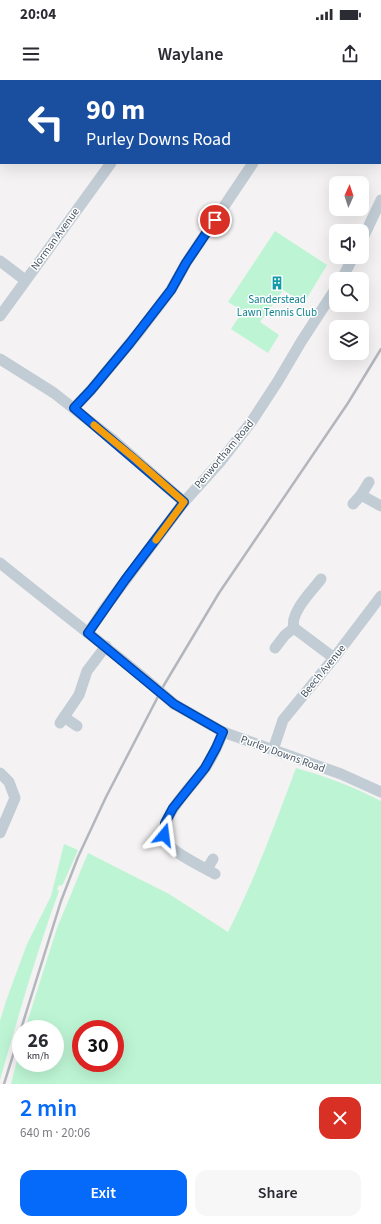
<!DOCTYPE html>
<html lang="en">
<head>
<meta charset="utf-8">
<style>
  body { margin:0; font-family:"Source Sans 3",sans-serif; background:#f7f7f7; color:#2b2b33; height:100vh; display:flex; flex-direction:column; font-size:15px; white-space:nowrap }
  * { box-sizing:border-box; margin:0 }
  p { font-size:13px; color:#7c7c81 }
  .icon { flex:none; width:22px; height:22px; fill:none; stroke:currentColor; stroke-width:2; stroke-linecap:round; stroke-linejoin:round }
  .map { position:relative; height:1004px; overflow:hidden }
  .details { display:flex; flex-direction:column; background:#fff; flex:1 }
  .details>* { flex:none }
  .guide { position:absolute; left:0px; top:0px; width:381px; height:84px; box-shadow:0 4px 16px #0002; background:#1a4fa0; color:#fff; overflow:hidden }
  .needle { width:26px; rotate:3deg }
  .tools { position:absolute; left:329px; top:96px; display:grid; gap:8px }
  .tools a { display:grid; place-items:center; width:40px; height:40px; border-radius:8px; background:#fff; box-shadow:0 4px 16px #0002; font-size:20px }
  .speed { position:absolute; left:12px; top:940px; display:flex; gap:8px; font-size:20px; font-weight:700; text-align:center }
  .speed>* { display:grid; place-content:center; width:52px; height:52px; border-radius:50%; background:#fff; box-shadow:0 4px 16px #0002; line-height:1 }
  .speed small { font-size:10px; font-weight:400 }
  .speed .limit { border:6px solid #d22; background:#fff; color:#111 }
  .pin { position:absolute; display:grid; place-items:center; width:34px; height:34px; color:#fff; margin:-17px; border:2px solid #fff; border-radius:50%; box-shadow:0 1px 4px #0007 }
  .me { position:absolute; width:44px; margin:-22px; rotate:16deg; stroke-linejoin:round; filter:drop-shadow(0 0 3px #0008) }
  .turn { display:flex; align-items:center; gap:14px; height:84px; padding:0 20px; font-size:18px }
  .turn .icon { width:52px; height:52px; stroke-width:2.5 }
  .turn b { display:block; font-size:28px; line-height:34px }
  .round { display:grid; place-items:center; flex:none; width:42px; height:42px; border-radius:12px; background:#f7f7f7 }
  .head { display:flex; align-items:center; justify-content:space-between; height:68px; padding:0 20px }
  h1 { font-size:24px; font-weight:600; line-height:30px; color:#0569fa }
  .button { display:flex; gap:8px; margin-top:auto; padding:8px 20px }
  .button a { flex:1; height:46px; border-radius:12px; background:#0569fa; color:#fff; font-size:16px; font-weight:600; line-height:46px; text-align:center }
  .button a+a { background:#f7f7f7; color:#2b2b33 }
  .status { display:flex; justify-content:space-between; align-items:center; height:28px; padding:0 20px; background:#fff; direction:ltr }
  .status svg { height:11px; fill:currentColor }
  header { display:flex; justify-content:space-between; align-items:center; height:52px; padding:0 20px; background:#fff; font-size:18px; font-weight:600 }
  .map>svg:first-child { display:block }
  .green { fill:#bdf5d4; fill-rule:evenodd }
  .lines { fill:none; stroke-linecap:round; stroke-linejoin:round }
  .minor { stroke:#c1ccd5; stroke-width:11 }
  .rail { stroke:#b3b6bd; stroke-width:2.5 }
  .minor-bridge { stroke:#c1ccd5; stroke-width:11 }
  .route-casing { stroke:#0344a2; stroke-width:10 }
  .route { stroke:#0569fa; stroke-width:7 }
  .slow { stroke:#f59e0b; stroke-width:7 }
  .labels { text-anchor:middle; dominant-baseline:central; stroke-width:3; stroke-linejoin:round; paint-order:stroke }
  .street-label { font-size:11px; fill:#475462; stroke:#fff }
  .culture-label { font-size:11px; fill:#0d838f; stroke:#fff }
</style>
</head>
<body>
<div class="status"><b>20:04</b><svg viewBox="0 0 49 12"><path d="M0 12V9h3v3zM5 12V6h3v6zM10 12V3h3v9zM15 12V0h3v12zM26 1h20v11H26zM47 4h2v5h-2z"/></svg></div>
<header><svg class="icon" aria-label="menu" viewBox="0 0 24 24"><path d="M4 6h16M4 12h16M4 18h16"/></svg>Waylane<svg class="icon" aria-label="share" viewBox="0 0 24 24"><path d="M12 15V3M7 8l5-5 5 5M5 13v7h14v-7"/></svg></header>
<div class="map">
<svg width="381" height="1004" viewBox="0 0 381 1004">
  <rect width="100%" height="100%" fill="#f4f2f2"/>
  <!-- green -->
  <g class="green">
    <path d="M 275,151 L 327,185 L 304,223 L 283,210 L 260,242 L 279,255 L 268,273 L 231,249 L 243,231 L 228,222 Z"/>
    <path d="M 296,688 C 325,696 354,707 381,721 L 381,1004 L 11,1004 L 21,964 L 21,983 L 55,983 L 55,949 L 25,949 L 57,848 L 88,773 L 169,814 L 228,852 C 255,799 275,744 296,688 ZM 81,949 L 115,949 L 115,983 L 81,983 Z"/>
    <path d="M 64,764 L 78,770 L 63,804 L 61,806 L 59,805 L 57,809 L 59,811 C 36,874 18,937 0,1000 L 0,941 L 6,921 L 27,864 L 51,816 Z"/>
  </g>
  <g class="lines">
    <!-- minor -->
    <g class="minor">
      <path d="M 168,1 L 168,0"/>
      <path d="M 297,1 L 297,0"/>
      <path d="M 362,160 L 381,120"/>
      <path d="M 0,181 L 25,200"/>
      <path d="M 342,199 L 353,177"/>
      <path d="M 0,236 L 111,83"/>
      <path d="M 0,279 L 54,313 L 111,358 L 184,422"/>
      <path d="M 74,328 L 91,310 L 139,252 L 171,210 L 186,183 L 253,83"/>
      <path d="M 369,402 L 361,415 L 381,426"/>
      <path d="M 353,424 L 361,415"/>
      <path d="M 0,483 C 48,522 97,559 145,599"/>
      <path d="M 321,499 C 313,510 289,533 294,548 L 334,578"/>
      <path d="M 88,553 L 104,529 L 184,422 L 220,382 L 252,341 L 278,301 L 301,262 L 336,208"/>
      <path d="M 275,568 L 285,555 L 294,548"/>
      <path d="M 174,624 L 223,652 L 341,694 L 381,712"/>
      <path d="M 64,637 L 77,646"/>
      <path d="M 60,643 L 79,615 L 87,591 L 106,566"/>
      <path d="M 273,670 L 283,640 L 334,578 L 381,516"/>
      <path d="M 0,693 L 9,702 L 15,718 L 0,753"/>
      <path d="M 207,789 L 213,779"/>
      <path d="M 215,794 C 203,787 175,774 168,764 C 152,742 193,706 205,688 C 213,677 218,665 223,652"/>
    </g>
    <!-- rail -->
    <g class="rail">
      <path d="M 6,1 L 7,0"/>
      <path d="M 21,1 L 22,0"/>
      <path d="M 0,8 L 1,7"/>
      <path d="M 0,18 L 1,17"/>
      <path d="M 21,949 L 61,821 L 78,777 L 106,717 L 164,605 L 219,513 L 348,323 L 381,269"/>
      <path d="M 4,1004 L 21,950"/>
    </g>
    <!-- minor-bridge -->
    <path class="minor-bridge" d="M 145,599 L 174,624"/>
  </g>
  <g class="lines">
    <!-- route casing -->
    <g class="route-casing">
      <path id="route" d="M 164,755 L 165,743 L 173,728 L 205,688 L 216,668 L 223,652 L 174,624 L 88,553 L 125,500 L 184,422 L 74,328 L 91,310 L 130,263 L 171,210 L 186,183 L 215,140"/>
    </g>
    <!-- route -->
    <use href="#route" class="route"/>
    <!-- slow -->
    <path class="slow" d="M 94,345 L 134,378 L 184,422 L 156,460"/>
  </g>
  <!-- icons -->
  <defs>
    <g id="building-bare" transform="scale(1.08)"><path d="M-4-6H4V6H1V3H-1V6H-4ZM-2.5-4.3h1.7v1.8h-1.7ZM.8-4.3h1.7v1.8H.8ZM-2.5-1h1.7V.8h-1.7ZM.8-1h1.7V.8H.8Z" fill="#0f9aa8" stroke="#fff" stroke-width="2.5" paint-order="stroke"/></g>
  </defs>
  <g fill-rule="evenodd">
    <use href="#building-bare" x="277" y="203"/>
  </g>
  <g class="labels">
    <!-- street labels -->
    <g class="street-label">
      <text transform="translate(55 159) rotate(-54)">Norman Avenue</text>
      <text transform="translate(224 374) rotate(-50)">Penwortham Road</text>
      <text transform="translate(323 591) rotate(-51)">Beech Avenue</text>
      <text transform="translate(283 674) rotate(20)">Purley Downs Road</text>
    </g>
    <!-- culture labels -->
    <g class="culture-label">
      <text x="277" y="219">Sanderstead<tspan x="277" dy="13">Lawn Tennis Club</tspan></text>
    </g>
  </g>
</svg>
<div class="tools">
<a><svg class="needle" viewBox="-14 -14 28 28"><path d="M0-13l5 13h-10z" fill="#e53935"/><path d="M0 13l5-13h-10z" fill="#7c7c81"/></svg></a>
<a><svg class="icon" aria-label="sound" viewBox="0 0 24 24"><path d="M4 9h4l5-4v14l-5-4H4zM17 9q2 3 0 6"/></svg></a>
<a><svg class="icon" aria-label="search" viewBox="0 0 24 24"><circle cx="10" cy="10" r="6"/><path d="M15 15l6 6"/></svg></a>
<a><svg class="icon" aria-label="layers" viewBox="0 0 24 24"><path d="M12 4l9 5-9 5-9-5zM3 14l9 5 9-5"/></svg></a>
</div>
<div class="speed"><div>26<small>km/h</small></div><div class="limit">30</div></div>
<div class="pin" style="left:215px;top:140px;background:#d93025"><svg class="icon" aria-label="arrive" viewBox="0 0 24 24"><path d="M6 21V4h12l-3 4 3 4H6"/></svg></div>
<svg class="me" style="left:164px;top:755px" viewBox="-20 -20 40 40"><path d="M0-17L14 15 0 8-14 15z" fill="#0569fa" stroke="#fff" stroke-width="4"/></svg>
<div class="guide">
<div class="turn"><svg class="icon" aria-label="left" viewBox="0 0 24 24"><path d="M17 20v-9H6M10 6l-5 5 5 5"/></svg><div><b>90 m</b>Purley Downs Road</div></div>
</div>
</div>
<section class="details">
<div class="head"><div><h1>2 min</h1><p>640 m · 20:06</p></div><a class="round" style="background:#d93025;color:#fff"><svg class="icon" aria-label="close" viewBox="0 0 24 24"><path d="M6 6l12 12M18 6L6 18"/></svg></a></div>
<div class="button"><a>Exit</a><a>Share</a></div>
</section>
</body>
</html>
